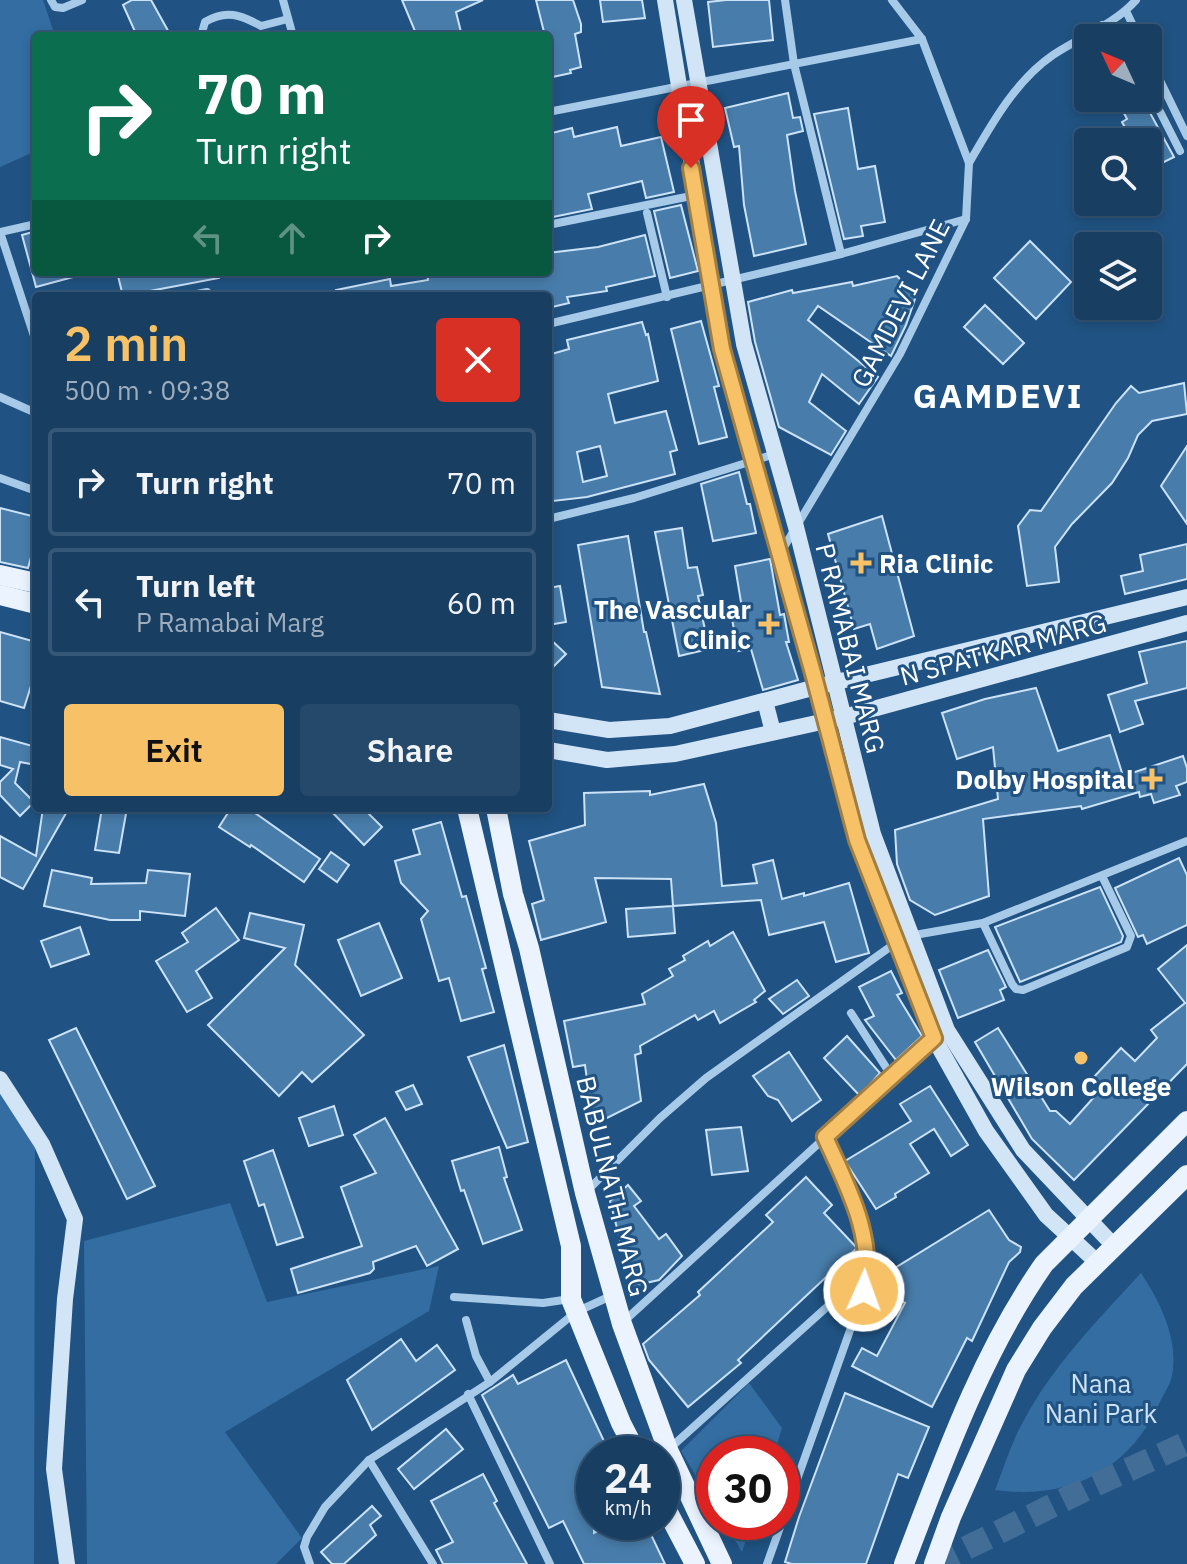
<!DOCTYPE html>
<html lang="en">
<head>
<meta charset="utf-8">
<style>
  body { margin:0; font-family:"IBM Plex Sans",sans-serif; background:#25496b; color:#f1f3f6; height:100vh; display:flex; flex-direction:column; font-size:30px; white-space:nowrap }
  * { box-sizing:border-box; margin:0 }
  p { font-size:26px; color:#9faebe }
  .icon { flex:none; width:44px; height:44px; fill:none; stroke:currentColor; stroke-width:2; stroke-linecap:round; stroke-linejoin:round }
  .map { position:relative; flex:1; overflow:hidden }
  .details { position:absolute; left:32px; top:292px; width:520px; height:520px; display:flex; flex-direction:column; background:#183e62; border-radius:8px; box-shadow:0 4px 12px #0003,0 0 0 2px #365777 }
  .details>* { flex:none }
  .guide { position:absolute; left:32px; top:32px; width:520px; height:244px; border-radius:8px; box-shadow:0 4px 12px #0003,0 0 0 2px #365777; background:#0b6e4f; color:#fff; overflow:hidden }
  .needle { width:52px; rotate:314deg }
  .fabs { position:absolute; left:1074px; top:24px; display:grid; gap:16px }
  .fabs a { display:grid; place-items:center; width:88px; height:88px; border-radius:8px; background:#183e62; box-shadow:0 4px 12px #0003,0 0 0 2px #365777; font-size:40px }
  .speed { position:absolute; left:576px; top:1436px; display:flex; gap:16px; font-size:40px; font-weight:700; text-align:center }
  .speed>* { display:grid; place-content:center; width:104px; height:104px; border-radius:50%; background:#183e62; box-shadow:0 4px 12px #0003,0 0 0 2px #365777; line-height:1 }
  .speed small { font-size:20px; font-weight:400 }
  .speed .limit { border:12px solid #d22; background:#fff; color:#111 }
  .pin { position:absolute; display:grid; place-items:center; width:68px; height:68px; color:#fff; margin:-82px -34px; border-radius:50% 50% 50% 0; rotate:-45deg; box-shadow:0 0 8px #0007 }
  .pin .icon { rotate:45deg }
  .me { position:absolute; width:88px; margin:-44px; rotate:2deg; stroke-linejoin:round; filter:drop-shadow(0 0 6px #0008) }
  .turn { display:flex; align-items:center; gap:28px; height:168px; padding:0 32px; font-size:36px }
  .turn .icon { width:104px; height:104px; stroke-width:2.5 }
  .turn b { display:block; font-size:56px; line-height:68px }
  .lanes { display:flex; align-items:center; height:76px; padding:0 32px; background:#0003; justify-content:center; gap:40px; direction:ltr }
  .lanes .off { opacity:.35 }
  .round { display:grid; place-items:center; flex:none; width:84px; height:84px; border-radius:8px; background:#25496b }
  .overview { display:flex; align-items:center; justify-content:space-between; height:136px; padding:0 32px }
  h1 { font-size:48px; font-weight:600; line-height:60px; color:#f7c267 }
  .cta { display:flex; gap:16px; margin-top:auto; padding:16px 32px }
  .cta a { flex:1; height:92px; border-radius:8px; background:#f7c267; color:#111; font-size:32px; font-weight:600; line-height:92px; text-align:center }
  .cta a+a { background:#25496b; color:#f1f3f6 }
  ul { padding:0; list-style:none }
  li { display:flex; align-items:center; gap:24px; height:108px; margin:0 16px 12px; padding:0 16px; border:4px solid #365777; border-radius:8px }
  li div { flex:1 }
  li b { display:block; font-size:30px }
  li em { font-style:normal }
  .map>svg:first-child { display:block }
  .green { fill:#336da1 }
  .building { fill:#487dab; stroke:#cbe2f7; stroke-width:2; fill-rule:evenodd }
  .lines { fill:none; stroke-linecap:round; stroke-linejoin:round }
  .highway-tunnel { stroke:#416d96; stroke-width:24; stroke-dasharray:24 12; stroke-linecap:butt }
  .street { stroke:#a7cae9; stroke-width:8 }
  .secondary { stroke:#d2e5f7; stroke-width:16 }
  .primary { stroke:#eaf3fe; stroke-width:20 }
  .route-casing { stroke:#a17e43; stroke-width:20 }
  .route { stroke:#f7c267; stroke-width:14 }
  .poi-dot { fill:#f7c267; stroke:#205383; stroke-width:3 }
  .labels { text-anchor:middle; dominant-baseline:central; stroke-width:6; stroke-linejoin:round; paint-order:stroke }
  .street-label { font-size:26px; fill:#fff; stroke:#205383 }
  .poi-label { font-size:26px; font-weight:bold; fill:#fff; stroke:#205383; text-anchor:end }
  .park-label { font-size:26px; fill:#cbe2f7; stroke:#205383 }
  .district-label { font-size:34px; font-weight:bold; letter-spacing:2px; fill:#fff; stroke:#205383 }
</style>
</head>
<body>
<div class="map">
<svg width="1187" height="1564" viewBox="0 0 1187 1564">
  <rect width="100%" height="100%" fill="#205383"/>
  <!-- green -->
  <g class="green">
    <path d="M 0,0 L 43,0 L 55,36 L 36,36 L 36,151 L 0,167 Z"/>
    <path d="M 0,1090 L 35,1145 L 34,1564 L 0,1564 Z"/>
    <path d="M 230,1203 L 267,1302 L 439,1266 L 429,1311 L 225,1432 L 302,1538 L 276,1564 L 87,1564 L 84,1241 Z"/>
    <path d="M 1141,1273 C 1160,1302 1179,1339 1172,1376 C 1170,1385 1163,1395 1159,1404 C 1128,1472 1067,1500 995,1490 C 1004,1468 1011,1443 1023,1422 C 1053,1365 1098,1320 1141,1273 Z"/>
    <path d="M 749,1383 L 782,1428 L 774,1454 L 714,1454 L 714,1506 L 681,1451 Z"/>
    <path d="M 724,1522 L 752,1522 L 742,1552 Z"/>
  </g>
  <!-- building -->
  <g class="building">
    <path d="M 132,0 L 151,0 L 171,36 L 137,36 L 123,5 Z"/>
    <path d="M 402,0 L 483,0 L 456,12 L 462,36 L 417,36 Z"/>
    <path d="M 536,0 L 573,0 L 581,24 L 581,32 L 575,34 L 581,67 L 570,70 L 571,73 L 548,78 L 548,36 L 545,36 Z"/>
    <path d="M 600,0 L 642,0 L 645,18 L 603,22 Z"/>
    <path d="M 726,0 L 769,0 L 773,40 L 713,47 L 708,2 Z"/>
    <path d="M 788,93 L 793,118 L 800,117 L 803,131 L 787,135 L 795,191 L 806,244 L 754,256 L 744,205 L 739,146 L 734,147 L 725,108 Z"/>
    <path d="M 1116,98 L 1142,98 L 1174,157 L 1148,170 L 1148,142 L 1133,142 L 1122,122 L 1127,119 Z"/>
    <path d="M 848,108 L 858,169 L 875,166 L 885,222 L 861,226 L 863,236 L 844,239 L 814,114 Z"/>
    <path d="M 617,127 L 621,146 L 661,137 L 674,192 L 646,198 L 642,181 L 588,194 L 592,209 L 548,218 L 548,134 L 572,128 L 574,137 Z"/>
    <path d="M 681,205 L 698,271 L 670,278 L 654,211 Z"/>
    <path d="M 36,231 L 36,271 L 32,272 L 22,235 Z"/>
    <path d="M 645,235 L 655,276 L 606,287 L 607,291 L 567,297 L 569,303 L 548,308 L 548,296 L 337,296 L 336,290 L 390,279 L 391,286 L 428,280 L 427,272 L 548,272 L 548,253 L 598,247 Z"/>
    <path d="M 1030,241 L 1071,282 L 1036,319 L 994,278 Z"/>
    <path d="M 32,272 L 77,272 L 77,276 L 36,287 Z"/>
    <path d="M 117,272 L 219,272 L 219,278 L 123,296 Z"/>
    <path d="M 897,276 L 916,296 L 906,325 L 891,356 L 818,306 L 808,320 L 878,377 L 859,404 L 822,374 L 809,402 L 846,431 L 831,455 L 779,427 L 755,342 L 748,302 L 792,290 L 793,293 L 852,282 L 853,286 Z"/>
    <path d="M 985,305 L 1024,343 L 1003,364 L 964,327 Z"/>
    <path d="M 701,321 L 719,386 L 714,387 L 727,437 L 699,444 L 671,329 Z"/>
    <path d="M 642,322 L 646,335 L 648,334 L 658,381 L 608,394 L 615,423 L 666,411 L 677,450 L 670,452 L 675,474 L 587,497 L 553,501 L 548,477 L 548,355 L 569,349 L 567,340 ZM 600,446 L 607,476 L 583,482 L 577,452 Z"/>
    <path d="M 1184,383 L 1187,414 L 1152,421 L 1138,435 L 1128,458 L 1112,483 L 1072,524 L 1055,547 L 1059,582 L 1027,586 L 1018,526 L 1030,510 L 1041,511 L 1116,403 L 1131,386 L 1139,393 Z"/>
    <path d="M 1187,446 L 1187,524 L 1161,486 Z"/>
    <path d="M 739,472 L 747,504 L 750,504 L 756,533 L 713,541 L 701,484 Z"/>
    <path d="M 0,508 L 36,517 L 36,539 L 28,568 L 0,562 Z"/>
    <path d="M 882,516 L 914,636 L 877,649 L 870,624 L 854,629 L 828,534 Z"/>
    <path d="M 682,528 L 688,568 L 697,567 L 703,595 L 698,596 L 709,649 L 679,656 L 655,532 Z"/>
    <path d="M 628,536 L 644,632 L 646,632 L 660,694 L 602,687 L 578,545 Z"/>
    <path d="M 1187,544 L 1187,579 L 1125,594 L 1121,576 L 1143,571 L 1140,555 Z"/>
    <path d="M 770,559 L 780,615 L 784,614 L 789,642 L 786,642 L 798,680 L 763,690 L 751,649 L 738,651 L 732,619 L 735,618 L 733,609 L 742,608 L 735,566 Z"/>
    <path d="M 560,586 L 566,622 L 548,625 L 548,588 Z"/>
    <path d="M 0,632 L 36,642 L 36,670 L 24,708 L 0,701 Z"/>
    <path d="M 548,637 L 566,654 L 548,672 Z"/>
    <path d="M 1187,641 L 1187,688 L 1135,701 L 1143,724 L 1120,732 L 1108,695 L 1147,683 L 1139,652 Z"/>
    <path d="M 1036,688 L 1058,751 L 1110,735 L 1123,776 L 1183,756 L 1187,768 L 1187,782 L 1176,786 L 1180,795 L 1154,803 L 1151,794 L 1140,797 L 1139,792 L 1082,809 L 1081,806 L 983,819 L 989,896 L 935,915 L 910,900 L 897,864 L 895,830 L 998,799 L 993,747 L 957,759 L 942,713 L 985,699 Z"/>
    <path d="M 0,737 L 36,747 L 36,765 L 20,762 L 15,783 L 34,802 L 20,816 L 0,795 L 0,782 L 13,769 L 0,765 Z"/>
    <path d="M 704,784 L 716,823 L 722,886 L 757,883 L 753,865 L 773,860 L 782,899 L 804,893 L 804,896 L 849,883 L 869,953 L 836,962 L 824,922 L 769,935 L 761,900 L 673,906 L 675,933 L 628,937 L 626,909 L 673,906 L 671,879 L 595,878 L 606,922 L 541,940 L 532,904 L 544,900 L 529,841 L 585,825 L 584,793 L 650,791 L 650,795 Z"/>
    <path d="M 43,808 L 69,808 L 23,889 L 0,877 L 0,836 L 36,856 Z"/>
    <path d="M 102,808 L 127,808 L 119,853 L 95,850 Z"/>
    <path d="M 231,808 L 248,808 L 320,859 L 304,882 L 251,845 L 250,847 L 219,827 Z"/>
    <path d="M 328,808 L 363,808 L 382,827 L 364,845 Z"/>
    <path d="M 441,822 L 462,897 L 466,896 L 486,968 L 482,969 L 494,1012 L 461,1021 L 449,978 L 439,981 L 421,919 L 428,911 L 401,883 L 395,861 L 420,854 L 413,830 Z"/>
    <path d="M 331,852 L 349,865 L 337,882 L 319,869 Z"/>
    <path d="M 1179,858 L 1187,875 L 1187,925 L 1147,944 L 1143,935 L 1138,937 L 1115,888 Z"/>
    <path d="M 52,870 L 92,878 L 91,884 L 146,883 L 148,870 L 190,874 L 185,916 L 140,911 L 140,920 L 110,920 L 44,906 Z"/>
    <path d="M 1100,887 L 1123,936 L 1121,942 L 1020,982 L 995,927 Z"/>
    <path d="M 216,908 L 239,940 L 196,971 L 212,998 L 187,1012 L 156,961 L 188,942 L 182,933 Z"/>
    <path d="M 250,913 L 304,925 L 295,965 L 364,1035 L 312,1082 L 302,1072 L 279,1096 L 208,1025 L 285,948 L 244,938 Z"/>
    <path d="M 379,923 L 402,978 L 361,996 L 338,940 Z"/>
    <path d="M 80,927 L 89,954 L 51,967 L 41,941 Z"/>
    <path d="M 733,932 L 765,991 L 754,1000 L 756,1002 L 720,1023 L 714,1011 L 698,1020 L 695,1015 L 640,1046 L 641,1053 L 635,1055 L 641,1101 L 593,1125 L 585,1065 L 573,1067 L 564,1021 L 645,1004 L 642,994 L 673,976 L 669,969 L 685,960 L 683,956 L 708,941 L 710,946 Z"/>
    <path d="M 1187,945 L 1187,1064 L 1074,1180 L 1032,1139 L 975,1042 L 998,1028 L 1050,1111 L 1056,1111 L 1070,1124 L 1103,1087 L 1093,1078 L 1121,1048 L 1135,1061 L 1157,1038 L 1151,1030 L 1185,1003 L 1158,969 Z"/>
    <path d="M 988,950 L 1006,987 L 1000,990 L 1004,1000 L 958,1018 L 939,970 Z"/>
    <path d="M 891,971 L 902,993 L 897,995 L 922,1036 L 896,1060 L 865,1020 L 874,1016 L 859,987 Z"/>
    <path d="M 797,980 L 809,996 L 783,1014 L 769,999 Z"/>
    <path d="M 76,1028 L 155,1186 L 127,1199 L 49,1040 Z"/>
    <path d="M 847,1036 L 880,1073 L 860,1096 L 824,1058 Z"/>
    <path d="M 504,1045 L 528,1142 L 507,1148 L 468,1057 Z"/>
    <path d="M 789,1052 L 821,1100 L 792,1121 L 778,1100 L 768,1096 L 753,1076 Z"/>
    <path d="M 413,1085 L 422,1104 L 406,1110 L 396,1092 Z"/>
    <path d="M 930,1086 L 968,1145 L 951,1156 L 934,1129 L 910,1144 L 929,1173 L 895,1194 L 896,1197 L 876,1209 L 845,1161 L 911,1121 L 900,1104 Z"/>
    <path d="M 334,1106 L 343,1135 L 309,1146 L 299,1118 Z"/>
    <path d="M 385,1118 L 458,1249 L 427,1266 L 416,1246 L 373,1262 L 374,1269 L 370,1273 L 298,1293 L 291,1269 L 362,1246 L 341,1187 L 376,1173 L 354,1135 Z"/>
    <path d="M 741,1127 L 748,1171 L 712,1175 L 706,1130 Z"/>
    <path d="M 499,1147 L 507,1177 L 504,1178 L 522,1230 L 483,1244 L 464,1190 L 461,1191 L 452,1161 Z"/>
    <path d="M 273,1150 L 303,1237 L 277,1245 L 264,1204 L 259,1206 L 244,1161 Z"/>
    <path d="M 806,1177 L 832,1205 L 824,1213 L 857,1248 L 738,1360 L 741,1363 L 688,1407 L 649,1360 L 643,1344 L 700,1295 L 698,1292 L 773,1222 L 766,1215 Z"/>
    <path d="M 628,1185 L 641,1201 L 634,1206 L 659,1239 L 666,1234 L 682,1256 L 659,1280 L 632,1286 L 610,1201 Z"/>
    <path d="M 989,1210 L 1009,1240 L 1021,1247 L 1020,1252 L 1009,1262 L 972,1341 L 967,1338 L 932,1407 L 852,1366 L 862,1348 L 877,1356 L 905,1303 L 885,1292 L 885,1274 Z"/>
    <path d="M 401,1339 L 416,1361 L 437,1345 L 455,1370 L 372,1430 L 347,1380 Z"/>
    <path d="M 566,1360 L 610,1454 L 594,1454 L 594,1533 L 616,1522 L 645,1522 L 665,1564 L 584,1564 L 563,1521 L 549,1528 L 482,1395 L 513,1375 L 518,1384 Z"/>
    <path d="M 845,1393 L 929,1427 L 908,1478 L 898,1474 L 866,1564 L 792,1564 L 785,1562 L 799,1517 Z"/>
    <path d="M 446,1429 L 463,1449 L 414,1489 L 398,1469 Z"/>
    <path d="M 483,1474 L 497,1501 L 494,1503 L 527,1564 L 443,1564 L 436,1550 L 453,1542 L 431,1501 Z"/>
    <path d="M 372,1506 L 381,1516 L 370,1525 L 376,1535 L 344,1564 L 332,1564 L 321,1552 Z"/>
  </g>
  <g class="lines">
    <!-- highway-tunnel -->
    <path class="highway-tunnel" d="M 934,1564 L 1086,1489 L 1187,1443"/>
    <!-- street -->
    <g class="street">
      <path d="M 51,0 L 55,7 L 63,8 L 82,0"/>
      <path d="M 283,0 L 293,36"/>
      <path d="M 785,0 L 794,64 L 841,254"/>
      <path d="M 1126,11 L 1139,38"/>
      <path d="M 1102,25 L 1109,38"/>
      <path d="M 201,36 L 205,22 C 226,9 241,15 261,26 L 288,19"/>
      <path d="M 1148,56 L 1187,136"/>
      <path d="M 1148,88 L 1180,151"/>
      <path d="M 548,112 L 922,39"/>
      <path d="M 969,163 C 991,125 1015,81 1053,55 C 1080,37 1115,24 1136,0"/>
      <path d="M 647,213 L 667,297"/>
      <path d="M 36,224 L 0,232 L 36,342"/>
      <path d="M 548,225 L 696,195"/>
      <path d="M 304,274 L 313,272"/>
      <path d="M 187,296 L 207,292"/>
      <path d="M 548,324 L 841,254 L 966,219"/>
      <path d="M 0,397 L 36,413"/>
      <path d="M 0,478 L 36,491"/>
      <path d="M 548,519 L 634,498 L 775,454"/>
      <path d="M 781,552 L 900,354 L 966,219 L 969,163 L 922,39 L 892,0"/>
      <path d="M 983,923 L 1012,984 L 1016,989 L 1023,990 L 1127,947 L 1131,936 L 1102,876"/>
      <path d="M 909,936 L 983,923 L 1187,841"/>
      <path d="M 851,1013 L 891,1075"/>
      <path d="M 587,1191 L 660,1118 L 706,1078 L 897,942"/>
      <path d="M 454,1297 L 543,1303 L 570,1299"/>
      <path d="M 466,1320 L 476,1356 L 490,1382"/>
      <path d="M 622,1323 L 934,1038"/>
      <path d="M 468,1394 L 550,1564"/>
      <path d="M 669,1449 L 868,1270 L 860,1217 L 825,1137"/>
      <path d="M 369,1460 L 433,1564"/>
      <path d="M 310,1564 L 304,1547 L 307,1537 L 325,1507 L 369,1460 L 490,1382 L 576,1312 L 613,1295"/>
      <path d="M 767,1564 L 864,1291 L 868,1270"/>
    </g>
    <!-- secondary -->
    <g class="secondary">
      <path d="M 665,0 L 722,349 L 813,673 L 857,840 L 934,1038 L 986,1131 L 1046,1215 L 1098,1263"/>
      <path d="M 684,0 L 744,344 L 796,527 L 873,834 L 947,1030 L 1023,1150 L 1115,1247"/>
      <path d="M 765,701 L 773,732"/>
      <path d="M 548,720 L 609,730 L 670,726 L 816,687 L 1187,597"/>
      <path d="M 548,750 L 607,760 L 675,754 L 844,717 L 1187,623"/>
      <path d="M 0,1079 L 42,1144 L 75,1219 L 65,1299 L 54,1469 L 67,1564"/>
    </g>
    <!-- primary -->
    <g class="primary">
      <path d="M 0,575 L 36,583"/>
      <path d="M 0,595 L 36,604"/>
      <path d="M 467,808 L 571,1246 L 571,1299 L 621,1423 L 637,1454"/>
      <path d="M 496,808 L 513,894 L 529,948 L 585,1193 L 622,1324 L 668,1450 L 722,1564"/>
      <path d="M 662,1501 L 695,1564"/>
      <path d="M 904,1564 C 943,1462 981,1354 1044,1264 L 1187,1121"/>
      <path d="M 934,1564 L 951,1517 L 1016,1370 L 1042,1328 L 1074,1286 L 1187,1175"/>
    </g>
  </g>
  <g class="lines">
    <!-- route casing -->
    <g class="route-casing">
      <path id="route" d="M 691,168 L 722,349 L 813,673 L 857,840 L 934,1038 L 825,1137 C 847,1186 875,1236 864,1291"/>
    </g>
    <!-- route -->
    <use href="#route" class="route"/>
  </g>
  <!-- markers -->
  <g class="poi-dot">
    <path d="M857 551h8v8h8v8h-8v8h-8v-8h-8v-8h8z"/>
    <path d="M765 612h8v8h8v8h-8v8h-8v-8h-8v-8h8z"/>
    <path d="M1148 767h8v8h8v8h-8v8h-8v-8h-8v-8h8z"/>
    <circle cx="1081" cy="1058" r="8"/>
  </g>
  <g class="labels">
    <!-- street labels -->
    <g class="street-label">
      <text transform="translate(900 303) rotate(-63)">GAMDEVI LANE</text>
      <text transform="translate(851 648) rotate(76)">P RAMABAI MARG</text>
      <text transform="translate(1003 649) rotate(-15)">N SPATKAR MARG</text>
      <text transform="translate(613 1186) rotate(76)">BABULNATH MARG</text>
    </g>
    <!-- poi labels -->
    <g class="poi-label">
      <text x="879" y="563" text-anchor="start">Ria Clinic</text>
      <text x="751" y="609">The Vascular<tspan x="751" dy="30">Clinic</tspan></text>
      <text x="1134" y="779">Dolby Hospital</text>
      <text x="1081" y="1086" text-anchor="middle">Wilson College</text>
    </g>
    <!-- park labels -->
    <g class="park-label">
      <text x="1101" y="1383">Nana<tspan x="1101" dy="30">Nani Park</tspan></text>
    </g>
    <!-- district labels -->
    <g class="district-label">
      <text x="998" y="395">GAMDEVI</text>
    </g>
  </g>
</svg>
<div class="fabs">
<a><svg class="needle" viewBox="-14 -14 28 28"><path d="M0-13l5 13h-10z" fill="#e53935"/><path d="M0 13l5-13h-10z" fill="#9faebe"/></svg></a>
<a><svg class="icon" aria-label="search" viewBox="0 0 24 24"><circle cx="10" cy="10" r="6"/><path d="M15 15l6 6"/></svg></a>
<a><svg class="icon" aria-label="layers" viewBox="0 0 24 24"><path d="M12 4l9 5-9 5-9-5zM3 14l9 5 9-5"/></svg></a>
</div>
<div class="speed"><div>24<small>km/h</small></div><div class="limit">30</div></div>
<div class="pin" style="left:691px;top:168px;background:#d93025"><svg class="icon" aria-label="arrive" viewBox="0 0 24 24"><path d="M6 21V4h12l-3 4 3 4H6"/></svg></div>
<svg class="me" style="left:864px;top:1291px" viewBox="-20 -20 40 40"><circle r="17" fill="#f7c267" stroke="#fff" stroke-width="3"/><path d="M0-11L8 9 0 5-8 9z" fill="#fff"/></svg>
<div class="guide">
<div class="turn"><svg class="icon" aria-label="right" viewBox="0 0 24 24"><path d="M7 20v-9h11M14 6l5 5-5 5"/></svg><div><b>70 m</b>Turn right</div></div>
<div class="lanes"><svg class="icon off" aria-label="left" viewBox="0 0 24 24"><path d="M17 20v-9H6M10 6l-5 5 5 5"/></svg><svg class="icon off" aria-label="ahead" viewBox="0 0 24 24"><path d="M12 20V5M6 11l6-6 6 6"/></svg><svg class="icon" aria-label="right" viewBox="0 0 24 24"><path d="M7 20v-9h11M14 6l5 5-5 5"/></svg></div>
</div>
<section class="details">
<div class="overview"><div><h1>2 min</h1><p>500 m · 09:38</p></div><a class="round" style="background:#d93025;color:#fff"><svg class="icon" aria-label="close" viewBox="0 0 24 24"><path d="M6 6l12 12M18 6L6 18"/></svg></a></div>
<ul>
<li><svg class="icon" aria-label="right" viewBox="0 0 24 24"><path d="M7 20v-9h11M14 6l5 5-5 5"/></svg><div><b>Turn right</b></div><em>70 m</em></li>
<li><svg class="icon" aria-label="left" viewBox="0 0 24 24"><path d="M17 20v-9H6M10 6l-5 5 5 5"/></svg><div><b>Turn left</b><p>P Ramabai Marg</p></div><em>60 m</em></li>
</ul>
<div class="cta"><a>Exit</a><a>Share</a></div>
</section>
</div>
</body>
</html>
